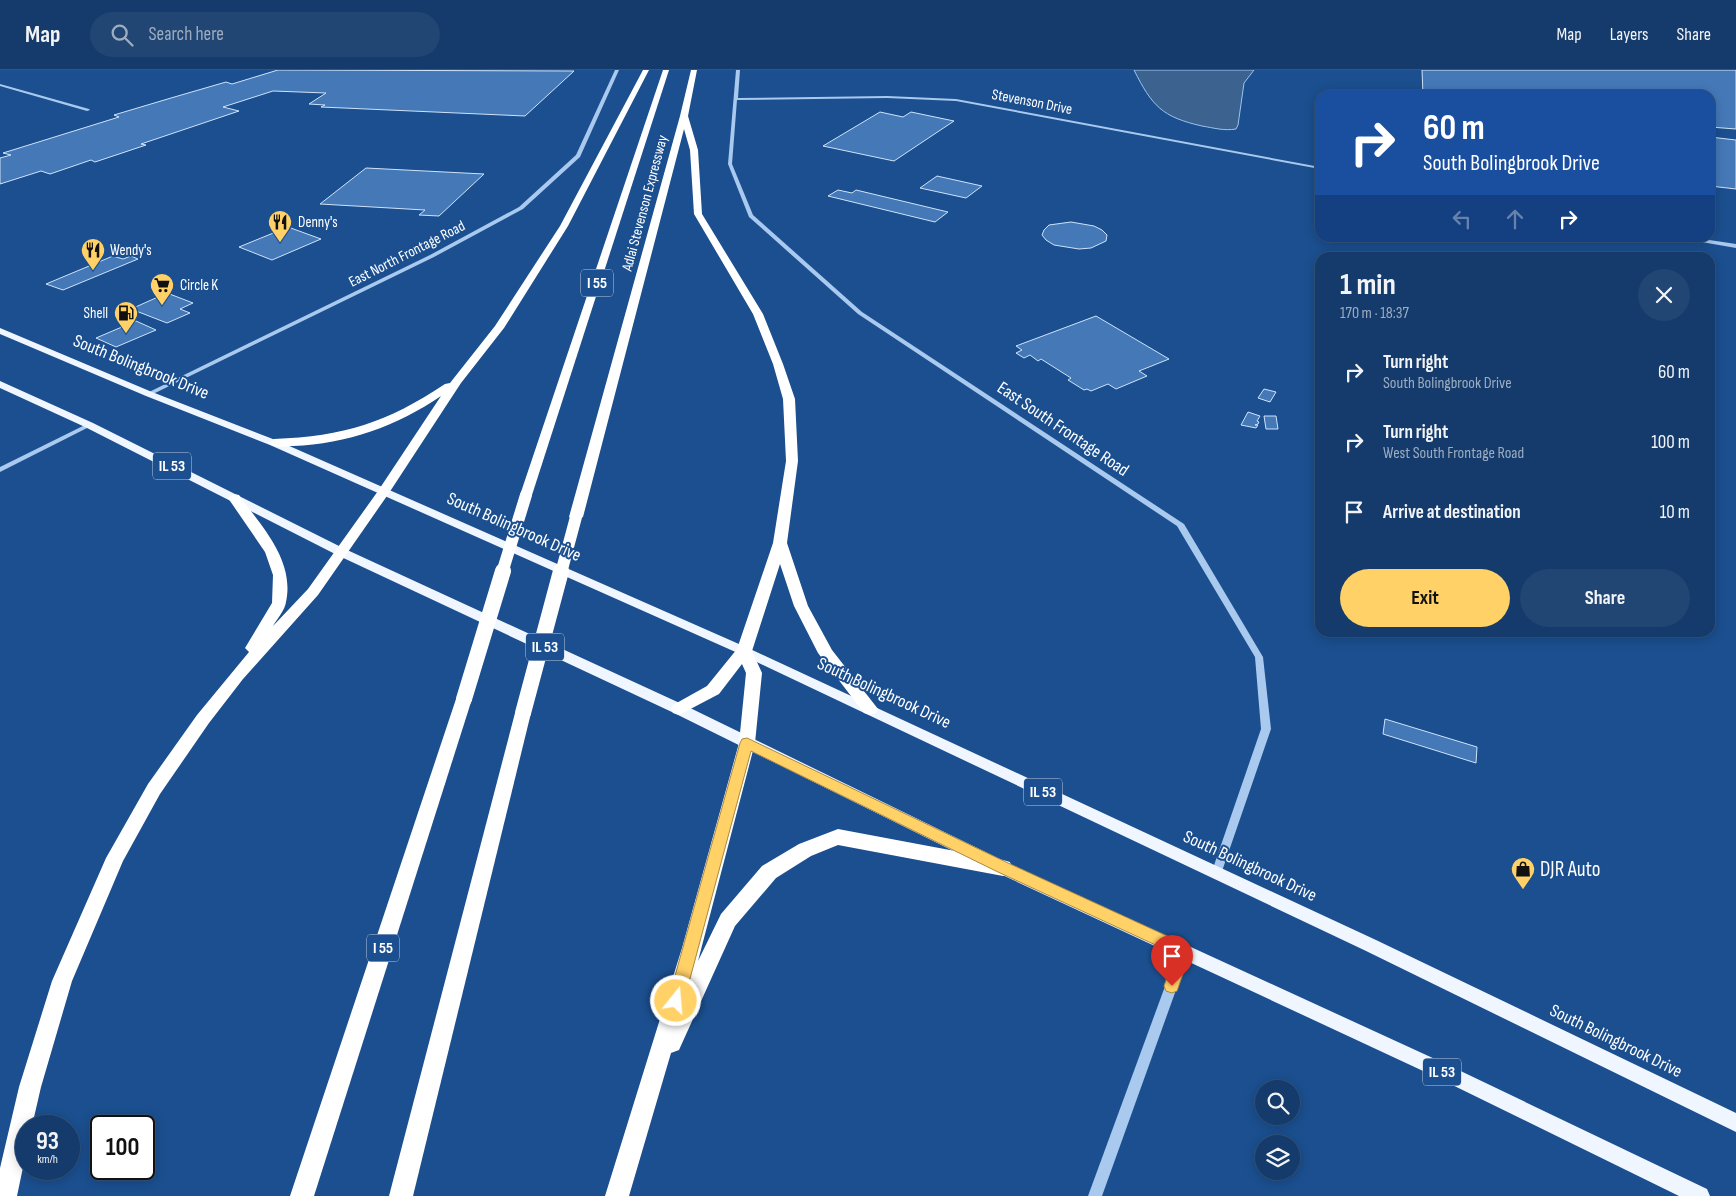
<!DOCTYPE html>
<html lang="en">
<head>
<meta charset="utf-8">
<style>
  body { margin:0; font-family:"Sofia Sans Condensed",sans-serif; background:#214673; color:#f1f3f6; height:100vh; display:flex; flex-direction:column; font-size:19px; white-space:nowrap }
  * { box-sizing:border-box; margin:0 }
  p { font-size:16px; color:#9dadc1 }
  .icon { flex:none; width:28px; height:28px; fill:none; stroke:currentColor; stroke-width:2; stroke-linecap:round; stroke-linejoin:round }
  .map { position:relative; flex:1; overflow:hidden }
  .sheet { position:absolute; left:1315px; top:182px; width:400px; height:385px; display:flex; flex-direction:column; background:#143b6b; border-radius:15px; box-shadow:0 2px 12px #0003,0 0 0 1px #33557e }
  .sheet>* { flex:none }
  .hud { position:absolute; left:1315px; top:20px; width:400px; height:152px; border-radius:15px; box-shadow:0 2px 12px #0003,0 0 0 1px #33557e; background:#1a4fa0; color:#fff; overflow:hidden }
  .controls { position:absolute; left:1255px; top:1010px; display:grid; gap:10px }
  .controls a { display:grid; place-items:center; width:45px; height:45px; border-radius:50%; background:#143b6b; box-shadow:0 2px 12px #0003,0 0 0 1px #33557e; font-size:25px }
  .speed { position:absolute; left:15px; top:1045px; display:flex; gap:10px; font-size:25px; font-weight:700; text-align:center }
  .speed>* { display:grid; place-content:center; width:65px; height:65px; border-radius:50%; background:#143b6b; box-shadow:0 2px 12px #0003,0 0 0 1px #33557e; line-height:1 }
  .speed small { font-size:12px; font-weight:400 }
  .speed .limit { border:2px solid #111; border-radius:8px; background:#fff; color:#111 }
  .pin { position:absolute; display:grid; place-items:center; width:42px; height:42px; color:#fff; margin:-51px -21px; border-radius:50% 50% 50% 0; rotate:-45deg; box-shadow:0 0 5px #0007 }
  .pin .icon { rotate:45deg }
  .me { position:absolute; width:55px; margin:-28px; rotate:17deg; stroke-linejoin:round; filter:drop-shadow(0 0 4px #0008) }
  .turn { display:flex; align-items:center; gap:18px; height:105px; padding:0 25px; font-size:22px }
  .turn .icon { width:65px; height:65px; stroke-width:2.5 }
  .turn b { display:block; font-size:35px; line-height:42px }
  .lanes { display:flex; align-items:center; height:48px; padding:0 25px; background:#0003; justify-content:center; gap:25px; direction:ltr }
  .lanes .off { opacity:.35 }
  .round { display:grid; place-items:center; flex:none; width:52px; height:52px; border-radius:26px; background:#214673 }
  .head { display:flex; align-items:center; justify-content:space-between; height:85px; padding:0 25px }
  h1 { font-size:30px; font-weight:700; line-height:38px }
  .primary-button { display:flex; gap:10px; margin-top:auto; padding:10px 25px }
  .primary-button a { flex:1; height:58px; border-radius:30px; background:#ffd166; color:#111; font-size:20px; font-weight:700; line-height:58px; text-align:center }
  .primary-button a+a { background:#214673; color:#f1f3f6 }
  ul { padding:0; list-style:none }
  li { display:flex; align-items:center; gap:15px; height:70px; padding:0 25px }
  li div { flex:1 }
  li b { display:block; font-size:19px }
  li em { font-style:normal }
  header { display:flex; align-items:center; gap:30px; box-sizing:border-box; height:70px; padding:0 25px; background:#143b6b; border-bottom:1px solid #33557e }
  header strong { font-size:24px }
  nav { display:flex; gap:28px; margin-inline-start:auto; font-size:18px }
  .search { width:350px; height:45px; background:#214673; display:flex; align-items:center; gap:12px; box-sizing:border-box; padding:0 18px; border-radius:28px; color:#9dadc1; font-size:19px }
  .map>svg:first-child { display:block }
  .water { fill:#3c6290; stroke:#9cc4f0 }
  .building { fill:#4478b7; stroke:#cfe3fa }
  .lines { fill:none; stroke-linecap:round; stroke-linejoin:round }
  .minor { fill:#a9c9ee; fill-rule:evenodd }
  .major { fill:#f0f6ff; fill-rule:evenodd }
  .highway { fill:#fff; fill-rule:evenodd }
  .highway-bridge-far1 { stroke:#fff; stroke-width:12 }
  .highway-bridge { stroke:#fff; stroke-width:16 }
  .route { fill:#ffd166; stroke:#a68842 }
  .labels { text-anchor:middle; dominant-baseline:central; stroke-width:4; stroke-linejoin:round; paint-order:stroke }
  .far-street-label { font-size:15px; fill:#fff; stroke:#1b4f8f }
  .far-poi-label { font-size:15px; fill:#fff; stroke:#1b4f8f; text-anchor:start }
  .shield { fill:#1b4f8f; stroke:#bbcadd; stroke-width:1 }
  .shield-label { font-size:16px; font-weight:bold; fill:#fff }
  .street-label { font-size:18px; fill:#fff; stroke:#1b4f8f }
  .near-poi-label { font-size:21px; fill:#fff; stroke:#1b4f8f; text-anchor:start }
</style>
</head>
<body>
<header>
<strong>Map</strong>
<div class="search"><svg class="icon" aria-label="search" viewBox="0 0 24 24"><circle cx="10" cy="10" r="6"/><path d="M15 15l6 6"/></svg>Search here</div>
<nav><a>Map</a><a>Layers</a><a>Share</a></nav>
</header>
<div class="map">
<svg width="1736" height="1126" viewBox="0 0 1736 1126">
  <rect width="100%" height="100%" fill="#1b4f8f"/>
  <!-- water -->
  <path class="water" d="M 1134,0 L 1254,0 L 1244,13 L 1238,55 L 1236,59 C 1224,61 1214,58 1202,56 C 1162,47 1152,36 1134,0 Z"/>
  <!-- building -->
  <g class="building">
    <path d="M 278,0 L 574,1 L 525,46 L 321,37 L 325,35 L 309,34 L 326,23 L 273,21 L 223,37 L 239,41 L 141,74 L 146,75 L 95,92 L 91,90 L 50,104 L 41,101 L 0,114 L 0,88 L 11,85 L 3,83 L 119,47 L 114,45 L 171,28 L 226,12 L 232,14 Z"/>
    <path d="M 1422,0 L 1736,0 L 1736,59 L 1710,57 L 1710,25 L 1423,25 Z"/>
    <path d="M 880,42 L 903,47 L 911,42 L 954,51 L 894,91 L 823,76 Z"/>
    <path d="M 1710,67 L 1736,70 L 1736,119 L 1710,116 Z"/>
    <path d="M 366,98 L 484,104 L 439,146 L 419,145 L 425,140 L 320,134 Z"/>
    <path d="M 937,106 L 982,116 L 966,128 L 920,118 Z"/>
    <path d="M 838,120 L 852,123 L 856,120 L 948,142 L 935,152 L 828,126 Z"/>
    <path d="M 1071,152 L 1094,156 L 1102,160 L 1107,165 L 1106,171 L 1091,178 L 1079,179 L 1054,175 L 1046,170 L 1042,165 L 1044,160 L 1049,155 Z"/>
    <path d="M 288,157 L 321,169 L 272,190 L 239,177 Z"/>
    <path d="M 113,186 L 123,189 L 131,186 L 138,189 L 63,220 L 46,214 Z"/>
    <path d="M 167,223 L 193,233 L 180,239 L 190,243 L 167,253 L 131,239 Z"/>
    <path d="M 1096,246 L 1169,289 L 1139,301 L 1147,306 L 1116,319 L 1108,314 L 1091,321 L 1087,319 L 1084,320 L 1068,310 L 1071,308 L 1041,289 L 1038,291 L 1030,285 L 1024,288 L 1016,283 L 1022,280 L 1016,276 Z"/>
    <path d="M 136,251 L 156,260 L 116,277 L 96,268 Z"/>
    <path d="M 1264,319 L 1276,322 L 1270,332 L 1258,328 Z"/>
    <path d="M 1248,342 L 1260,346 L 1257,351 L 1259,352 L 1258,354 L 1255,355 L 1258,355 L 1256,358 L 1241,355 Z"/>
    <path d="M 1264,346 L 1276,346 L 1278,359 L 1266,359 Z"/>
    <path d="M 1385,649 L 1477,677 L 1476,693 L 1383,664 Z"/>
  </g>
  <g class="lines">
    <!-- minor -->
    <g class="minor">
      <path d="M 615,0 L 619,0 L 580,87 L 523,139 L 434,187 L 151,325 L 147,325 L 147,323 L 430,185 L 519,137 L 576,85 Z"/>
      <path d="M 736,0 L 740,0 L 738,28 L 887,26 L 956,29 L 1320,97 L 1320,99 L 956,31 L 887,28 L 737,30 L 732,94 L 753,145 L 862,242 L 1184,454 L 1263,587 L 1271,659 L 1220,807 L 1216,809 L 1212,807 L 1211,804 L 1261,659 L 1255,587 L 1177,456 L 858,244 L 749,147 L 728,94 Z"/>
      <path d="M 0,14 L 89,39 L 90,40 L 87,41 L 0,16 Z"/>
      <path d="M 1688,168 L 1696,168 L 1736,174 L 1736,178 L 1690,170 Z"/>
      <path d="M 89,353 L 91,354 L 91,356 L 0,402 L 0,397 Z"/>
      <path d="M 1184,876 L 1188,877 L 1190,881 L 1102,1126 L 1088,1126 L 1178,881 L 1180,877 Z"/>
    </g>
    <!-- major -->
    <g class="major">
      <path d="M 0,258 L 152,322 L 278,371 L 748,578 L 1376,870 L 1736,1043 L 1736,1062 L 1364,880 L 740,584 L 270,375 L 146,326 L 0,264 Z"/>
      <path d="M 0,311 L 93,353 L 345,479 L 684,635 L 1008,793 L 1448,995 L 1707,1119 L 1710,1126 L 1679,1126 L 1436,1007 L 998,803 L 674,643 L 337,485 L 85,357 L 0,318 Z"/>
    </g>
    <!-- highway -->
    <g class="highway">
      <path d="M 643,0 L 649,0 L 568,156 L 504,258 L 461,313 L 389,423 L 318,525 L 243,609 L 209,653 L 160,724 L 123,791 L 72,911 L 41,1017 L 32,1056 L 26,1056 L 26,1083 L 17,1126 L 0,1126 L 0,1098 L 19,1017 L 52,911 L 106,788 L 148,714 L 197,645 L 249,582 L 245,578 L 272,533 L 273,505 L 265,482 L 228,428 L 234,424 L 239,425 C 261,456 295,490 286,532 C 285,540 277,549 273,556 L 308,519 L 378,421 L 441,326 C 397,356 347,374 293,376 C 285,376 274,379 268,373 L 274,369 C 345,366 386,353 445,314 L 450,313 L 495,256 L 560,156 Z"/>
      <path d="M 663,0 L 669,0 L 532,425 L 526,429 L 521,428 L 520,425 Z"/>
      <path d="M 691,0 L 697,0 L 688,46 L 698,80 L 702,144 L 763,244 L 783,294 L 795,329 L 798,391 L 787,473 L 808,536 L 832,580 L 878,639 L 876,643 L 870,645 L 864,643 L 818,583 L 794,536 L 780,494 L 752,581 L 762,603 L 755,673 L 698,891 L 721,844 L 762,796 L 799,774 L 838,759 L 1003,790 L 1010,792 L 1012,798 L 1010,804 L 1003,806 L 838,775 L 811,786 L 776,808 L 735,856 L 679,980 L 671,983 L 629,1126 L 605,1126 L 682,878 L 739,673 L 746,603 L 742,594 L 719,624 L 679,645 L 673,643 L 671,639 L 673,635 L 707,616 L 737,579 L 773,473 L 786,391 L 783,329 L 773,294 L 753,244 L 694,144 L 690,80 L 684,59 L 583,447 L 576,451 L 569,447 L 680,46 Z"/>
      <path d="M 464,623 L 470,625 L 472,629 L 314,1126 L 290,1126 L 456,629 L 458,625 Z"/>
      <path d="M 523,637 L 529,639 L 531,643 L 413,1126 L 389,1126 L 515,643 L 517,639 Z"/>
    </g>
    <!-- highway-bridge-far1 -->
    <g class="highway-bridge-far1">
      <path d="M 502,503 L 526,425"/>
      <path d="M 561,503 L 576,447"/>
    </g>
    <!-- highway-bridge -->
    <g class="highway-bridge">
      <path d="M 464,629 L 503,501"/>
      <path d="M 523,643 L 561,501"/>
    </g>
  </g>
  <!-- route -->
  <path class="route" d="M 747,668 L 1008,793 L 1189,876 L 1191,881 L 1177,921 L 1172,923 L 1166,921 L 1164,916 L 1175,884 L 998,802 L 751,681 L 684,931 L 681,936 L 676,939 L 670,936 L 668,931 L 740,673 L 742,669 Z"/>
  <!-- icons -->
  <defs>
    <g id="restaurant-pin" transform="scale(1.25)"><path d="M0 17L-7.5 6A9.5 9.5 0 1 1 7.5 6Z" fill="#ffd166" stroke="#1b4f8f"/><path d="M-5-6h1v4h1v-4h1v4h1v-4h1v5L-1.5 .5V6h-2V.5L-5-1ZM5-6V6H3V1.5H1.5Q1.5-4 5-6Z" fill="#111"/></g>
    <g id="supermarket-pin" transform="scale(1.25)"><path d="M0 17L-7.5 6A9.5 9.5 0 1 1 7.5 6Z" fill="#ffd166" stroke="#1b4f8f"/><path d="M-6-5.5h2.5l.6 2H6L4.5 2H-2.5L-4.4-4H-6ZM-1.5 3.2a1.3 1.3 0 1 0 .1 0ZM3 3.2a1.3 1.3 0 1 0 .1 0Z" fill="#111"/></g>
    <g id="fuel-pin" transform="scale(1.25)"><path d="M0 17L-7.5 6A9.5 9.5 0 1 1 7.5 6Z" fill="#ffd166" stroke="#1b4f8f"/><path d="M-5.5-6h7V0h2V4h1.3V-2.5L3-4.5l.8-.8L6-3V5H2.5V1h-1V6h-7ZM-4.2-4.7v3.2H.2V-4.7Z" fill="#111"/></g>
    <g id="shop-pin" transform="scale(1.25)"><path d="M0 17L-7.5 6A9.5 9.5 0 1 1 7.5 6Z" fill="#ffd166" stroke="#1b4f8f"/><path d="M-5-2.5h2.3a2.7 3.5 0 0 1 5.4 0H5L5.5 6h-11ZM-1.5-2.5h3a1.5 2.3 0 0 0-3 0Z" fill="#111"/></g>
  </defs>
  <g fill-rule="evenodd">
    <use href="#restaurant-pin" x="280" y="152"/>
    <use href="#restaurant-pin" x="93" y="180"/>
    <use href="#supermarket-pin" x="162" y="215"/>
    <use href="#fuel-pin" x="126" y="243"/>
    <use href="#shop-pin" x="1523" y="799"/>
  </g>
  <g class="labels">
    <!-- far-street labels -->
    <g class="far-street-label">
      <text transform="translate(1032 32) rotate(11)">Stevenson Drive</text>
      <text transform="translate(645 133) rotate(-75)">Adlai Stevenson Expressway</text>
      <text transform="translate(407 184) rotate(-27)">East North Frontage Road</text>
    </g>
    <!-- far-poi labels -->
    <g class="far-poi-label">
      <text x="298" y="152">Denny's</text>
      <text x="110" y="180">Wendy's</text>
      <text x="180" y="215">Circle K</text>
      <text x="108" y="243" text-anchor="end">Shell</text>
    </g>
    <!-- shield labels -->
    <g class="shield">
      <rect x="581" y="199.5" width="32" height="27" rx="4"/>
      <rect x="153" y="382.5" width="38" height="27" rx="4"/>
      <rect x="526" y="563.5" width="38" height="27" rx="4"/>
      <rect x="1024" y="708.5" width="38" height="27" rx="4"/>
      <rect x="367" y="864.5" width="32" height="27" rx="4"/>
      <rect x="1423" y="988.5" width="38" height="27" rx="4"/>
    </g>
    <g class="shield-label">
      <text x="597" y="213">I 55</text>
      <text x="172" y="396">IL 53</text>
      <text x="545" y="577">IL 53</text>
      <text x="1043" y="722">IL 53</text>
      <text x="383" y="878">I 55</text>
      <text x="1442" y="1002">IL 53</text>
    </g>
    <!-- street labels -->
    <g class="street-label">
      <text transform="translate(141 297) rotate(22)">South Bolingbrook Drive</text>
      <text transform="translate(1063 359) rotate(34)">East South Frontage Road</text>
      <text transform="translate(514 457) rotate(24)">South Bolingbrook Drive</text>
      <text transform="translate(884 623) rotate(25)">South Bolingbrook Drive</text>
      <text transform="translate(1250 796) rotate(25)">South Bolingbrook Drive</text>
      <text transform="translate(1616 971) rotate(26)">South Bolingbrook Drive</text>
    </g>
    <!-- near-poi labels -->
    <g class="near-poi-label">
      <text x="1540" y="799">DJR Auto</text>
    </g>
  </g>
</svg>
<div class="controls">
<a><svg class="icon" aria-label="search" viewBox="0 0 24 24"><circle cx="10" cy="10" r="6"/><path d="M15 15l6 6"/></svg></a>
<a><svg class="icon" aria-label="layers" viewBox="0 0 24 24"><path d="M12 4l9 5-9 5-9-5zM3 14l9 5 9-5"/></svg></a>
</div>
<div class="speed"><div>93<small>km/h</small></div><div class="limit">100</div></div>
<div class="pin" style="left:1172px;top:916px;background:#d93025"><svg class="icon" aria-label="arrive" viewBox="0 0 24 24"><path d="M6 21V4h12l-3 4 3 4H6"/></svg></div>
<svg class="me" style="left:676px;top:931px" viewBox="-20 -20 40 40"><circle r="17" fill="#ffd166" stroke="#fff" stroke-width="3"/><path d="M0-11L8 9 0 5-8 9z" fill="#fff"/></svg>
<div class="hud">
<div class="turn"><svg class="icon" aria-label="right" viewBox="0 0 24 24"><path d="M7 20v-9h11M14 6l5 5-5 5"/></svg><div><b>60 m</b>South Bolingbrook Drive</div></div>
<div class="lanes"><svg class="icon off" aria-label="left" viewBox="0 0 24 24"><path d="M17 20v-9H6M10 6l-5 5 5 5"/></svg><svg class="icon off" aria-label="ahead" viewBox="0 0 24 24"><path d="M12 20V5M6 11l6-6 6 6"/></svg><svg class="icon" aria-label="right" viewBox="0 0 24 24"><path d="M7 20v-9h11M14 6l5 5-5 5"/></svg></div>
</div>
<section class="sheet">
<div class="head"><div><h1>1 min</h1><p>170 m · 18:37</p></div><a class="round"><svg class="icon" aria-label="close" viewBox="0 0 24 24"><path d="M6 6l12 12M18 6L6 18"/></svg></a></div>
<ul>
<li><svg class="icon" aria-label="right" viewBox="0 0 24 24"><path d="M7 20v-9h11M14 6l5 5-5 5"/></svg><div><b>Turn right</b><p>South Bolingbrook Drive</p></div><em>60 m</em></li>
<li><svg class="icon" aria-label="right" viewBox="0 0 24 24"><path d="M7 20v-9h11M14 6l5 5-5 5"/></svg><div><b>Turn right</b><p>West South Frontage Road</p></div><em>100 m</em></li>
<li><svg class="icon" aria-label="arrive" viewBox="0 0 24 24"><path d="M6 21V4h12l-3 4 3 4H6"/></svg><div><b>Arrive at destination</b></div><em>10 m</em></li>
</ul>
<div class="primary-button"><a>Exit</a><a>Share</a></div>
</section>
</div>
</body>
</html>
